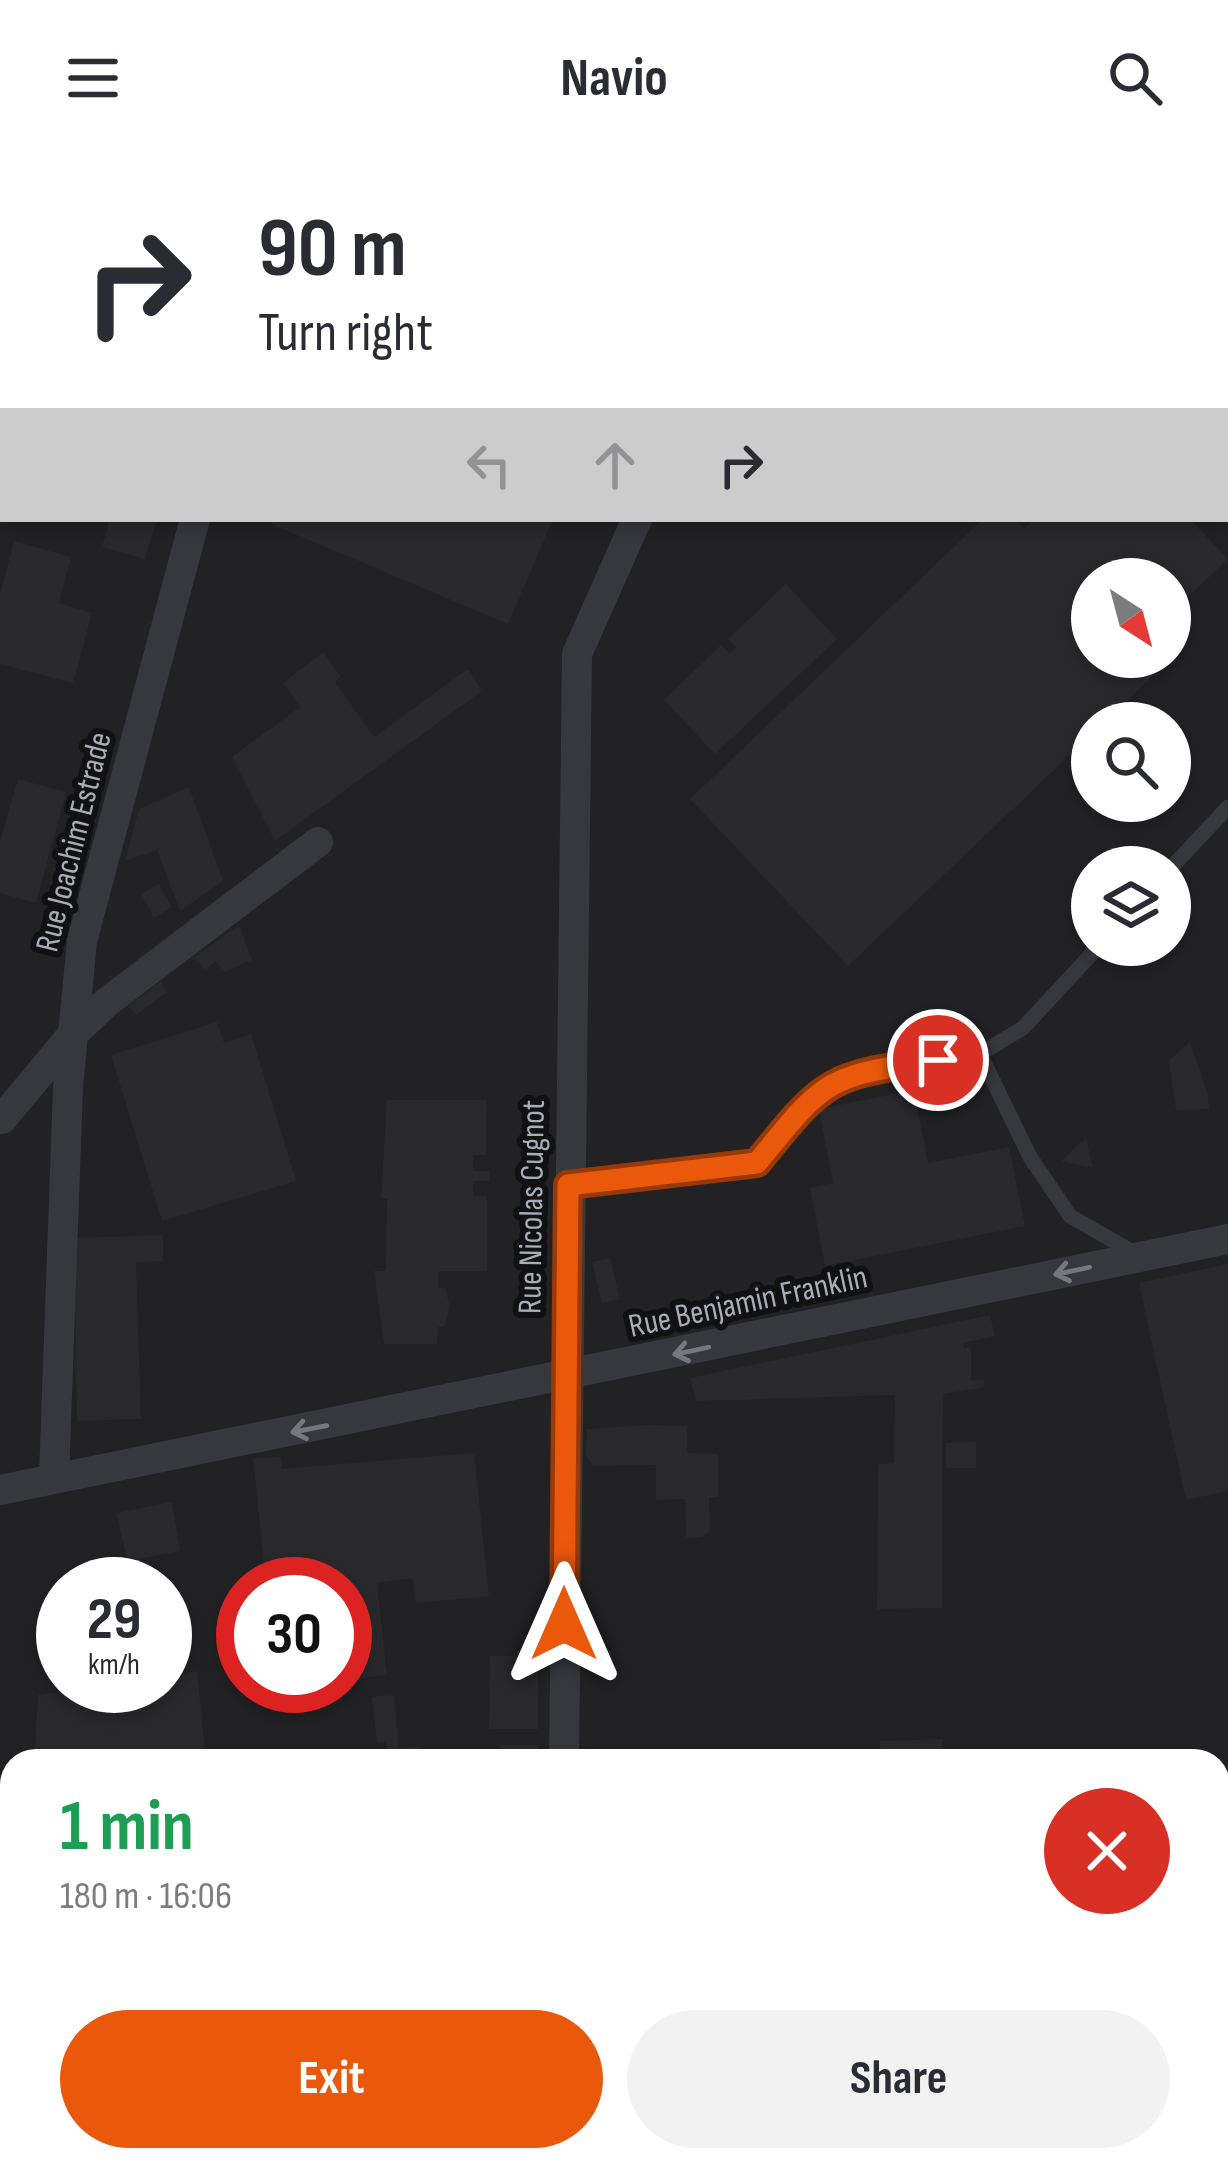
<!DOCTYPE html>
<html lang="en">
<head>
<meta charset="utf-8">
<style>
  body { margin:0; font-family:"Sofia Sans Condensed",sans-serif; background:#f2f2f3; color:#2b2b33; height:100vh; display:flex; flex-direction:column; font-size:45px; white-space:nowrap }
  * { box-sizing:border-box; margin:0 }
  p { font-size:39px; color:#7c7c81 }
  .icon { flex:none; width:66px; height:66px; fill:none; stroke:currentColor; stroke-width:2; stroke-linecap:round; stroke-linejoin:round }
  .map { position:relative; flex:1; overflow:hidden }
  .sheet { position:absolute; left:0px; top:1593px; width:1230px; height:423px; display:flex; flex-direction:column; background:#fff; border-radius:36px 36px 0 0; box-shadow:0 6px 18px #0003 }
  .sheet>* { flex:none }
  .banner { position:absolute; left:0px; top:0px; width:1230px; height:366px; box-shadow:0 6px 18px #0003; background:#fff; color:#2b2b33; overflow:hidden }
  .needle { width:78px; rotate:144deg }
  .fabs { position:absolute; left:1071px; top:402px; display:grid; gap:24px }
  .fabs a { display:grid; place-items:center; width:120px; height:120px; border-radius:50%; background:#fff; box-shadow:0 6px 18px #0003; font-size:60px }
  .speed { position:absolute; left:36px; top:1401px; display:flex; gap:24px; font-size:60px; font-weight:700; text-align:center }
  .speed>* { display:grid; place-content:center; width:156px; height:156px; border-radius:50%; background:#fff; box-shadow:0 6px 18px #0003; line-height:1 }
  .speed small { font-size:30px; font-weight:400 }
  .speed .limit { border:18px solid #d22; background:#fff; color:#111 }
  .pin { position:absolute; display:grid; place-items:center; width:102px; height:102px; color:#fff; margin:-51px; border:6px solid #fff; border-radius:50%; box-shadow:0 3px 12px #0007 }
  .me { position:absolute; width:132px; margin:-66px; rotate:0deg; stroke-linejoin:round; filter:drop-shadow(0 0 9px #0008) }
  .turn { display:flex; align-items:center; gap:42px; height:252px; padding:0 60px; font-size:54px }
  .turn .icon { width:156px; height:156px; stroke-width:2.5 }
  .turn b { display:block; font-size:84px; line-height:102px }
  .lanes { display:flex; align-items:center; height:114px; padding:0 60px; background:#0003; justify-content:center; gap:60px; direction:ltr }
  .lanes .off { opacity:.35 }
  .round { display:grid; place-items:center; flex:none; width:126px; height:126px; border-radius:63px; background:#f2f2f3 }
  .head { display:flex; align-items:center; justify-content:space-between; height:204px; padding:0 60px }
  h1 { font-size:72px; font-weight:700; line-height:90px; color:#1e9e55 }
  .button { display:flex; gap:24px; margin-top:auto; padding:24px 60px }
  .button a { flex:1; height:138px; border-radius:72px; background:#ea580c; color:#fff; font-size:48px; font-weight:700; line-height:138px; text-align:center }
  .button a+a { background:#f2f2f3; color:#2b2b33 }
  header { display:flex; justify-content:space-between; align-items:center; height:156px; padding:0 60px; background:#fff; font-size:54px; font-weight:700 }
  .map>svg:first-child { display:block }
  .built { fill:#222225; fill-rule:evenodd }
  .green { fill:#1c231d }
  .water { fill:#2c353c }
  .building { fill:#29292c }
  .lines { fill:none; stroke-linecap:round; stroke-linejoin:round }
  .lane { stroke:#37383d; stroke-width:15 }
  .street { stroke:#37383d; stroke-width:30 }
  .rail-casing { stroke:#4a4c52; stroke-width:14 }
  .rail { stroke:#111113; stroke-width:9; stroke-dasharray:27; stroke-linecap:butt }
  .oneway { stroke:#757881 }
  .route-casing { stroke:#983908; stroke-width:30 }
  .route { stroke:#ea580c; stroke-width:21 }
  .labels { text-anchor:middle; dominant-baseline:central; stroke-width:12; stroke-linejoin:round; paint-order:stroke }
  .street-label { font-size:33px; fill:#a8adb8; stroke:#111113 }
</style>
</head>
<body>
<header><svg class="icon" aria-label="menu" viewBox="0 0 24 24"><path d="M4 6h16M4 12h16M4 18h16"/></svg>Navio<svg class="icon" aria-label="search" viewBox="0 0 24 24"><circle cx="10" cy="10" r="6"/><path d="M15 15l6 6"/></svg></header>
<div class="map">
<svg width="1228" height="2015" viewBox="0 0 1228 2015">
  <rect width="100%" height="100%" fill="#161618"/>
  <!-- built -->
  <path class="built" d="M 0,0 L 1228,0 L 1228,1686 L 1218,1688 L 1218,1605 L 12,1605 L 12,1926 L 0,1928 ZM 3,3 L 1227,3 L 1227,363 L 3,363 ZM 1092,423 L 1170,423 L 1170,501 L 1092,501 ZM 1092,567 L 1170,567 L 1170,645 L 1092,645 ZM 1092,711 L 1170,711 L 1170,789 L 1092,789 ZM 63,1428 L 165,1428 L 165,1530 L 63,1530 ZM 243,1428 L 345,1428 L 345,1530 L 243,1530 Z"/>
  <!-- green -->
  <path class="green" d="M 475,2004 L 794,2004 L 742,2015 L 425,2015 Z"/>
  <!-- water -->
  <g class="water">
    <path d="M 1228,1756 L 1228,1848 L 1218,1850 L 1218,1758 Z"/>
    <path d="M 12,2004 L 475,2004 L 424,2015 L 0,2015 L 0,2006 Z"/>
  </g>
  <!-- building -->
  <g class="building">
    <path d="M 110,363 L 157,363 L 145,403 L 102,391 Z"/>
    <path d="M 274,363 L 553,363 L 508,468 L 271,368 Z"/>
    <path d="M 983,363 L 1015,363 L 1024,372 L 1034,363 L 1190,363 L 1228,403 L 1170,458 L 1170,423 L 1092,423 L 1092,501 L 1146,501 L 1159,514 L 1104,567 L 1092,567 L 1092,578 L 848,810 L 690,643 Z"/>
    <path d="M 14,385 L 71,401 L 59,447 L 92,457 L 73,527 L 0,508 L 0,439 Z"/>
    <path d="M 786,428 L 837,483 L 715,598 L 664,544 L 721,489 L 730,498 L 736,492 L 728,483 Z"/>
    <path d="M 323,496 L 341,521 L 335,526 L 374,581 L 468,513 L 482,535 L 275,685 L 232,601 L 300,551 L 283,527 Z"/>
    <path d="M 18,623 L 66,636 L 36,747 L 0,737 L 0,686 Z"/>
    <path d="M 189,631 L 223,725 L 180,755 L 157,694 L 125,705 L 139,653 Z"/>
    <path d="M 159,728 L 172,751 L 154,762 L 141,738 Z"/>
    <path d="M 239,769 L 252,804 L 224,816 L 216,805 L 205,814 L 195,801 Z"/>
    <path d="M 161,826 L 167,836 L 136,859 L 129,849 Z"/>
    <path d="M 217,866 L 224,887 L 251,878 L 296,1025 L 162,1065 L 111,899 Z"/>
    <path d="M 1190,886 L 1208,939 L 1209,953 L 1176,954 L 1169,905 Z"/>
    <path d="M 914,934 L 928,1007 L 1009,991 L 1025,1070 L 825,1110 L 810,1032 L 833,1027 L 819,953 Z"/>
    <path d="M 387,944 L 487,944 L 486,999 L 473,999 L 473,1015 L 490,1015 L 490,1025 L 473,1025 L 473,1040 L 487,1040 L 487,1115 L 439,1115 L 438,1132 L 445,1132 L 450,1151 L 444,1171 L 438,1171 L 437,1188 L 384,1188 L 374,1115 L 386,1115 L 387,1043 L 381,1043 Z"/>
    <path d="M 1086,982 L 1093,1012 L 1061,1005 Z"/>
    <path d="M 163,1079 L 163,1105 L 136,1106 L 141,1263 L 77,1265 L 74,1082 Z"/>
    <path d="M 610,1102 L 620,1143 L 602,1147 L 592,1106 Z"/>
    <path d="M 1228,1108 L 1228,1335 L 1186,1344 L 1139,1127 Z"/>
    <path d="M 990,1159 L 995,1180 L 963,1187 L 964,1192 L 971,1191 L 971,1225 L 983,1223 L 985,1231 L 943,1238 L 942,1452 L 877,1453 L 878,1308 L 894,1307 L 895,1239 L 696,1245 L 690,1222 Z"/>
    <path d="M 647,1269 L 687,1270 L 687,1297 L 718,1298 L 718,1341 L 709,1341 L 710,1376 L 702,1381 L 686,1382 L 685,1343 L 656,1344 L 656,1309 L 593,1310 L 586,1300 L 587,1273 Z"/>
    <path d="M 976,1286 L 976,1312 L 946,1312 L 946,1287 Z"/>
    <path d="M 474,1297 L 489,1440 L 416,1447 L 413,1422 L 377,1427 L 387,1519 L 345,1524 L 345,1428 L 266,1428 L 253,1302 L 281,1301 L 282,1313 Z"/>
    <path d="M 172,1346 L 180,1395 L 128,1405 L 116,1357 Z"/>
    <path d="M 490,1500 L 538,1500 L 538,1573 L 489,1573 Z"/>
    <path d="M 197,1515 L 206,1605 L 34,1605 L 38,1539 L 98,1530 L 165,1530 L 165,1520 Z"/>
    <path d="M 394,1539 L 399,1592 L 420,1590 L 421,1605 L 388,1605 L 386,1586 L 377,1587 L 372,1541 Z"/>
    <path d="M 942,1583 L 942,1605 L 881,1605 L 880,1585 Z"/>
    <rect x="499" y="1589" width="39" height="16"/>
    <path d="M 749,1599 L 749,1605 L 641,1605 L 641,1600 Z"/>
    <path d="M 0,1853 L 5,1869 L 12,1868 L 12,1909 L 0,1911 Z"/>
  </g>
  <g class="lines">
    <!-- lane -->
    <g class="lane">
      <path d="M 1170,713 L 1228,651"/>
      <path d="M 980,898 L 1030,1001 L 1070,1060 L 1138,1099"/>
      <path d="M 568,1029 L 757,1007 L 813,937 L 856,915 L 980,898 L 1023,872 L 1100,789"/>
    </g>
    <!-- street -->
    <g class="street">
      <path d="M 963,0 L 968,3"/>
      <path d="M 288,3 L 288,0"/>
      <path d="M 797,3 L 798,0"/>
      <path d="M 1227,160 L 1228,160"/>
      <path d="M 2,963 L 71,880 L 107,846 L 318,686"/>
      <path d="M 54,1321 L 68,931 L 82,785 L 195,363"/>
      <path d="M 0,1334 L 1228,1083"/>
      <path d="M 564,1605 L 577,498 L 637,363"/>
      <path d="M 1218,1717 L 1228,1715"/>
      <path d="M 0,1953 L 12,1950"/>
      <path d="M 1218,1981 L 1228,1978"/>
      <path d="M 1066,2015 L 1116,2004"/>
    </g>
    <!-- rail casing -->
    <g class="rail-casing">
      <g id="rail">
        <path d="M 33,3 L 34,0"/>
        <path d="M 0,121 L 3,110"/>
      </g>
    </g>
    <!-- rail -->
    <use href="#rail" class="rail"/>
  </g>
  <!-- one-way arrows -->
  <defs><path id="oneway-shaft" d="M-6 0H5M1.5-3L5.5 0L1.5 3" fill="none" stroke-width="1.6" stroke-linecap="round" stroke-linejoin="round" transform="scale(3)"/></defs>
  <g class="oneway">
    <use href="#oneway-shaft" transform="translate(1072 1115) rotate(168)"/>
    <use href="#oneway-shaft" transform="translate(691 1195) rotate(168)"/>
    <use href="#oneway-shaft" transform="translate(309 1273) rotate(169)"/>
  </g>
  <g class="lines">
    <!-- route casing -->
    <g class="route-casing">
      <path id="route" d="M 564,1468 L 568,1029 L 757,1007 C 827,920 828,920 938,904"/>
    </g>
    <!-- route -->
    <use href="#route" class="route"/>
  </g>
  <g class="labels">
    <!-- street labels -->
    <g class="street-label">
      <text transform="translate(74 686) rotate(-76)">Rue Joachim Estrade</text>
      <text transform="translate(532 1051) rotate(-89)">Rue Nicolas Cugnot</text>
      <text transform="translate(748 1146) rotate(-12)">Rue Benjamin Franklin</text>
    </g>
  </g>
</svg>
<div class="fabs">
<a><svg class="needle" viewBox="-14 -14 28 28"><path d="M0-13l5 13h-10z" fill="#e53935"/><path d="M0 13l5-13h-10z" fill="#7c7c81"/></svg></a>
<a><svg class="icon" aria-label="search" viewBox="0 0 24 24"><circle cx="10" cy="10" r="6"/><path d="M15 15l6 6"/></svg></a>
<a><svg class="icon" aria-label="layers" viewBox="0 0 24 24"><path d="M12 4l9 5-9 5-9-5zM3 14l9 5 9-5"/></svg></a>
</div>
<div class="speed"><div>29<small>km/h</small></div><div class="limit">30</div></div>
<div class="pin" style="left:938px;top:904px;background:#d93025"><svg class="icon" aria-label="arrive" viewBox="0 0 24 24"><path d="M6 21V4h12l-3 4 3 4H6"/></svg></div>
<svg class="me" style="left:564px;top:1468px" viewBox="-20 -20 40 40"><path d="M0-17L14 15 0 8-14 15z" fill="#ea580c" stroke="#fff" stroke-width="4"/></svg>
<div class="banner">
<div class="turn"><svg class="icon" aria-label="right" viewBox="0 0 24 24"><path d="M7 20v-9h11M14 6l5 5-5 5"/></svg><div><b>90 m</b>Turn right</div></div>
<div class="lanes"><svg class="icon off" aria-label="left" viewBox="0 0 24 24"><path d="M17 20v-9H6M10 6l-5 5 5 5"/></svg><svg class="icon off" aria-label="ahead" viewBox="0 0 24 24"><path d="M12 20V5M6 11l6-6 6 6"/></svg><svg class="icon" aria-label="right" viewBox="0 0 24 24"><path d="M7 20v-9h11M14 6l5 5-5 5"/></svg></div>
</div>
<section class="sheet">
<div class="head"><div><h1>1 min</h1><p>180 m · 16:06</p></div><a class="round" style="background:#d93025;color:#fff"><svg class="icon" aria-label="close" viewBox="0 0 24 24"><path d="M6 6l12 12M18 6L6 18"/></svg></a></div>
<div class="button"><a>Exit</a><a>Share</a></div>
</section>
</div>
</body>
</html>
